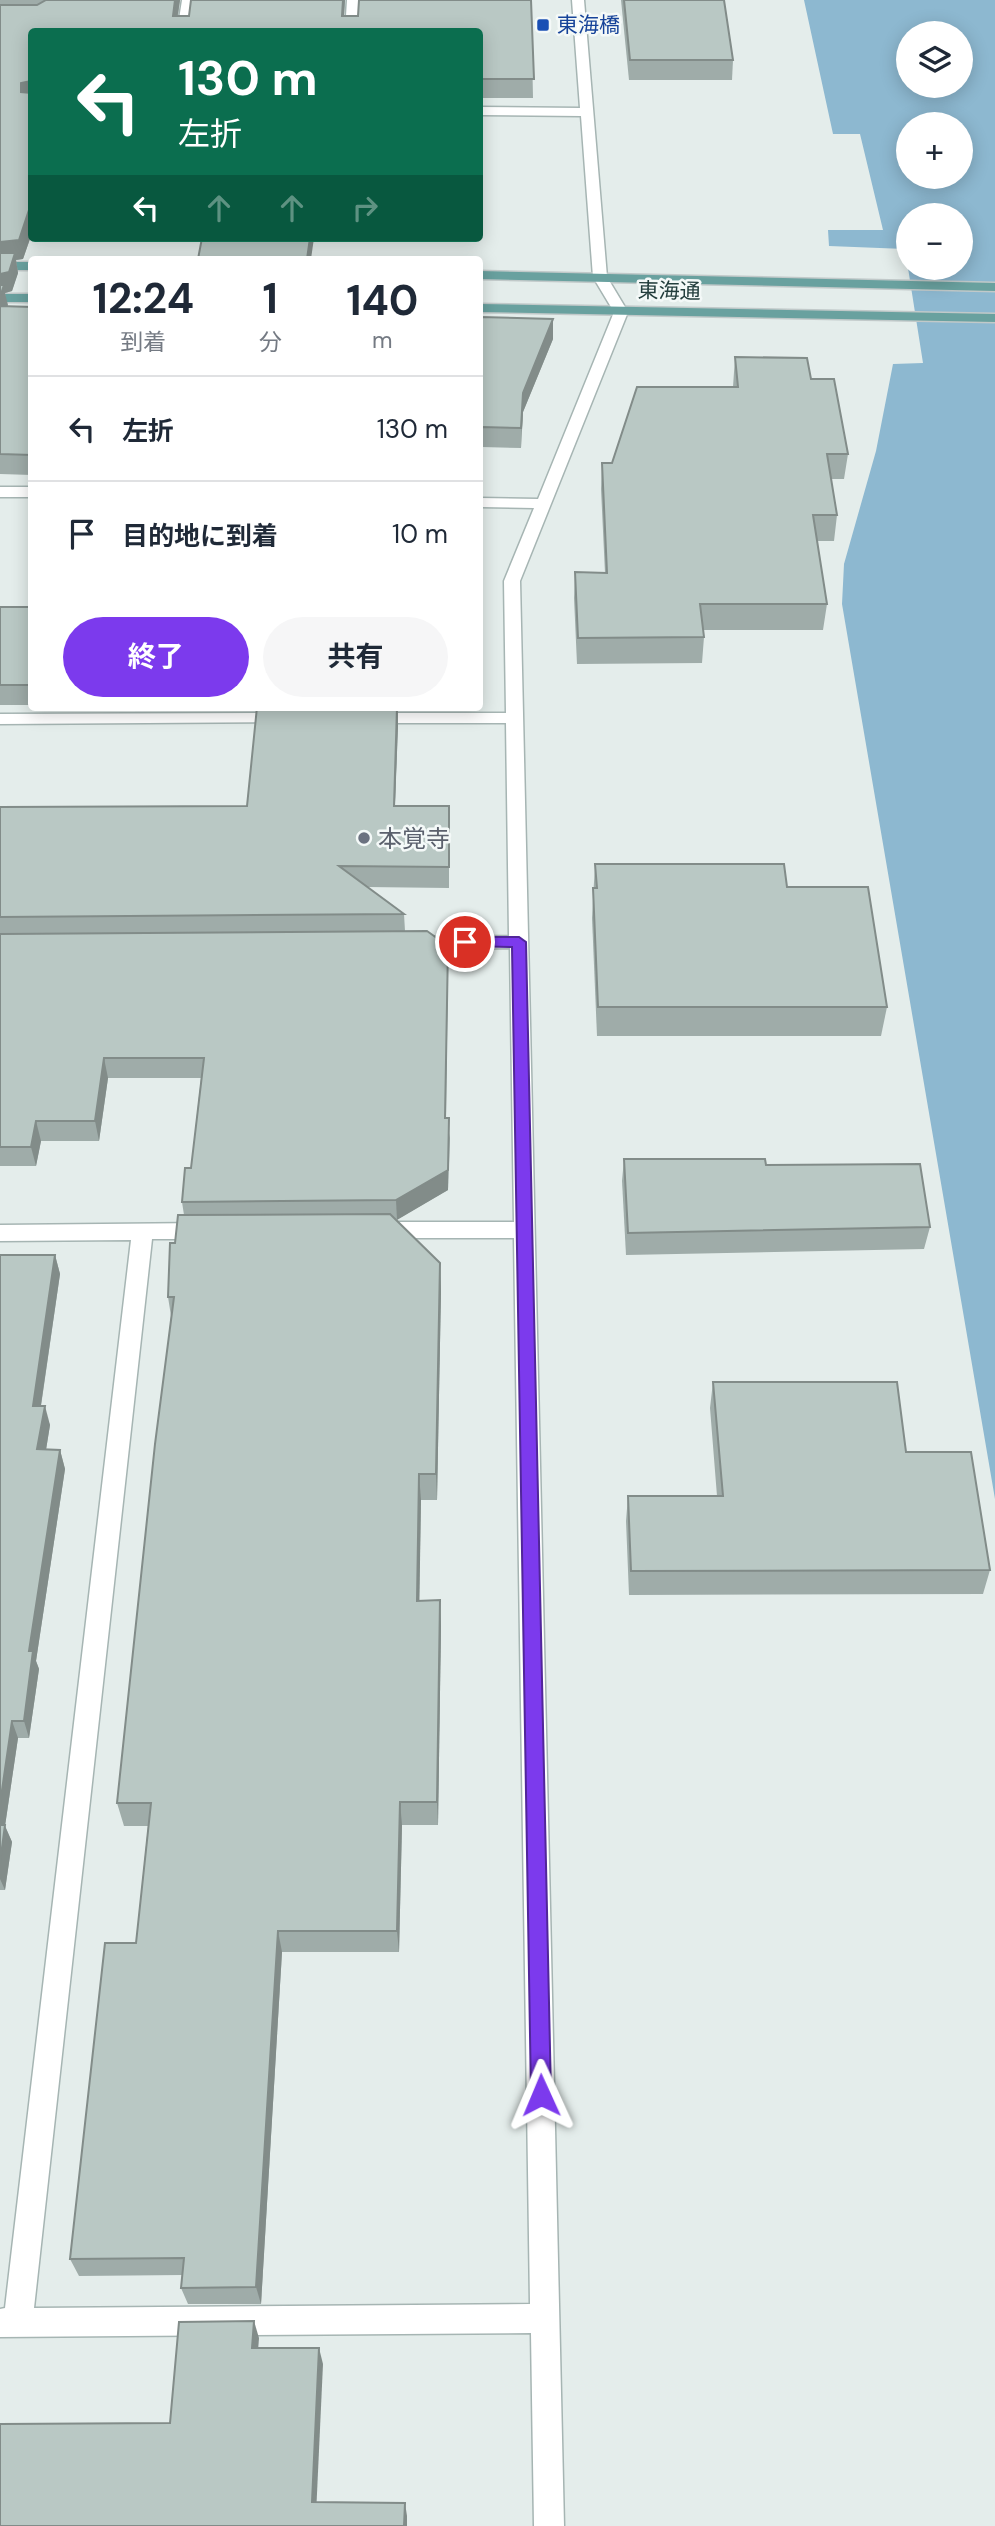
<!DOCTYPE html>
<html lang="ja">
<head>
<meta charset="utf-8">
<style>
  body { margin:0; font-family:"DM Sans","Noto Sans JP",sans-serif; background:#f6f6f7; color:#1f2937; height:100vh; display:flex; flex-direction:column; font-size:26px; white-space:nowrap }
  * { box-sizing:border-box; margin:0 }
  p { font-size:23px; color:#747a83 }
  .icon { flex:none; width:38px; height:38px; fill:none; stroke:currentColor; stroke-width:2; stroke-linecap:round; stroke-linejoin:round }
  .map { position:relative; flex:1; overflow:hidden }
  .details { position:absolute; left:28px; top:256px; width:455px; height:455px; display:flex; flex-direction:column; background:#fff; border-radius:7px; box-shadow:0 4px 18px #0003 }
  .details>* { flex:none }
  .banner { position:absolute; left:28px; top:28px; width:455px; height:214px; border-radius:7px; box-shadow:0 4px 18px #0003; background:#0b6e4f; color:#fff; overflow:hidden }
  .buttons { position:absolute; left:896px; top:21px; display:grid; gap:14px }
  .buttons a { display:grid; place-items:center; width:77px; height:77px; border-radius:50%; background:#fff; box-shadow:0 4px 18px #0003; font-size:35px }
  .pin { position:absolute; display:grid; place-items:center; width:60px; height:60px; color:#fff; margin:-30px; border:4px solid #fff; border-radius:50%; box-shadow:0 2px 7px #0007 }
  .me { position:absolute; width:77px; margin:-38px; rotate:359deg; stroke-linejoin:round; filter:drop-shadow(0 0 5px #0008) }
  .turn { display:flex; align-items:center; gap:24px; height:147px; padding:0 35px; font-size:32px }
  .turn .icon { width:91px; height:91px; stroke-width:2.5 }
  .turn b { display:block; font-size:49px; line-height:60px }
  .lanes { display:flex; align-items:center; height:66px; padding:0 35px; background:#0003; justify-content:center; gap:35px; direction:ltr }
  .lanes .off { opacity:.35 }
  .eta { display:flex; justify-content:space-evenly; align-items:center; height:119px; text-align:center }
  .eta b { font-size:42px; font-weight:700; line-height:49px }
  .button { display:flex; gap:14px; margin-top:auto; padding:14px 35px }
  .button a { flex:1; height:80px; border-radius:42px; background:#7c3aed; color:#fff; font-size:28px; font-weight:700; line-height:80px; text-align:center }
  .button a+a { background:#f6f6f7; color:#1f2937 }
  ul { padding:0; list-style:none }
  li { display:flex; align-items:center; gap:21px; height:105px; padding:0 35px; border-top:2px solid #e0e1e3 }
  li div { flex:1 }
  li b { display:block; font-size:26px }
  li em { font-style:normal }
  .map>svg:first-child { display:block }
  .water { fill:#8db8d0; fill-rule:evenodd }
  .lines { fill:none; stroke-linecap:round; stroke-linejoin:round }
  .minor-casing { stroke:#a6b5b3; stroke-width:3 }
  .major-casing { stroke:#c1c9c9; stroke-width:3 }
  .minor { fill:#fff; fill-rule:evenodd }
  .major { fill:#69a19f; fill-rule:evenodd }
  .wall { fill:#9faca9 }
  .shaded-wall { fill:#828c89 }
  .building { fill:#b9c8c4; stroke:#828c89; stroke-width:2; fill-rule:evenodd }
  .route { fill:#7c3aed; stroke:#51269a; stroke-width:2 }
  .transit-dot { fill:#1a4fb4; stroke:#f4f9f8; stroke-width:2.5 }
  .worship-dot { fill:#6b7280; stroke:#f4f9f8; stroke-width:2.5 }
  .labels { text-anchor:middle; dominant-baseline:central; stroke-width:5; stroke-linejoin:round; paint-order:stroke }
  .far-transit-label { font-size:21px; fill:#164399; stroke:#f4f9f8; text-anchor:start }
  .far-street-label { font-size:21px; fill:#233e3d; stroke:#f4f9f8 }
  .worship-label { font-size:24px; fill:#5b616d; stroke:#f4f9f8; text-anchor:start }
</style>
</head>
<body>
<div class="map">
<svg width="995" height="2526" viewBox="0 0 995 2526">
  <rect width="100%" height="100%" fill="#e4edeb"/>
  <!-- water -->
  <path class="water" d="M 804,0 L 995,0 L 995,1499 L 842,604 L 844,564 L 876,451 L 893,364 L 923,363 L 905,249 L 829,246 L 828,230 L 883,230 L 860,134 L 833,134 ZM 908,33 L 961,33 L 961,86 L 908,86 ZM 908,124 L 961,124 L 961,177 L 908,177 ZM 908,215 L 961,215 L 961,268 L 908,268 Z"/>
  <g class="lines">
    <!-- minor casing -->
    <g class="minor-casing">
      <g id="minor">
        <path d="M 182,0 L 194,0 L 189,32 L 177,32 Z"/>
        <path d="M 347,0 L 359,0 L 357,32 L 345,32 Z"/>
        <path d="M 572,0 L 584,0 L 607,277 L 628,312 L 520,581 L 564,2526 L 534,2526 L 531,2333 L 0,2337 L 0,2309 L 5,2308 L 131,1240 L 0,1241 L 0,1225 L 204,1223 L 211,1225 L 214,1231 L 211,1237 L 204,1239 L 152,1239 L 34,2308 L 530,2304 L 514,1238 L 380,1238 L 373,1236 L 370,1230 L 373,1224 L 380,1222 L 514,1222 L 510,948 L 415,949 L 406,943 L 415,937 L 509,936 L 506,723 L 370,723 L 362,718 L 370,713 L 506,713 L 504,581 L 534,508 L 480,507 L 480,498 L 538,499 L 614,312 L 593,277 L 581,116 L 480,115 L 480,107 L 580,108 Z"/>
        <rect x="0" y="487" width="32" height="10"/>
        <path d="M 285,713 L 293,718 L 291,722 L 0,724 L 0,714 Z"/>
      </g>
    </g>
    <!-- major casing -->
    <g class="major-casing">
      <g id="major">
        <rect x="0" y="262" width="32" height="8"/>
        <path d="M 480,271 L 995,283 L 995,291 L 480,279 Z"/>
        <rect x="0" y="294" width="32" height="8"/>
        <path d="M 480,304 L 995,314 L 995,322 L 480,312 Z"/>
      </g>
    </g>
    <!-- minor -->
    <use href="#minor" class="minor"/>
    <!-- major -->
    <use href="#major" class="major"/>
  </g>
  <!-- wall -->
  <g class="wall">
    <path d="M 0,0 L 180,0 L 178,16 L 189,16 L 191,0 L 345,0 L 344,16 L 358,16 L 359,0 L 531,0 L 533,98 L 480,98 L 480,32 L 32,32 L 32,233 L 23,259 L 16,260 L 18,273 L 12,291 L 5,293 L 7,307 L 32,307 L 32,475 L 0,474 Z"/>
    <path d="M 621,0 L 724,0 L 733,60 L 732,80 L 629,80 Z"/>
    <path d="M 480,317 L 553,339 L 523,412 L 521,448 L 482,447 Z"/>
    <path d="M 735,357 L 811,379 L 848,454 L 844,479 L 831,479 L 837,515 L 834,541 L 817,541 L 827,604 L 823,630 L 703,630 L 704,637 L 702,663 L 577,664 L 574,598 L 575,572 L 605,573 L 601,489 L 602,463 L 612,463 L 733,387 Z"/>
    <rect x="0" y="607" width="32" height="98"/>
    <path d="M 257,707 L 399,707 L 399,711 L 398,711 L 398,726 L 395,806 L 449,806 L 449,888 L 367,887 L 404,914 L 405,931 L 448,966 L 446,1118 L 450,1138 L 448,1190 L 396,1220 L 440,1263 L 441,1291 L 437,1500 L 421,1500 L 419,1601 L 440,1600 L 441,1626 L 438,1825 L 402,1825 L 399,1952 L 282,1952 L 261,2304 L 188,2304 L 181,2288 L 182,2275 L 79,2276 L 70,2259 L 136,1943 L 148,1826 L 124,1826 L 117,1803 L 171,1316 L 168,1297 L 175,1243 L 184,1215 L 182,1202 L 191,1168 L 201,1078 L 108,1078 L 99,1141 L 41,1141 L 36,1166 L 0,1166 L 0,807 L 247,806 Z"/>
    <path d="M 595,864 L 787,887 L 887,1007 L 881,1036 L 597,1036 L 592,918 Z"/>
    <path d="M 624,1159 L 766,1165 L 930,1227 L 924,1249 L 626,1255 L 622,1181 Z"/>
    <path d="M 0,1255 L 55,1255 L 60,1274 L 41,1406 L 50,1425 L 46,1450 L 60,1450 L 65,1469 L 36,1661 L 39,1669 L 29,1738 L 18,1738 L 5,1826 L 12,1842 L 5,1890 L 0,1890 Z"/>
    <path d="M 713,1382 L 906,1452 L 990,1570 L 983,1594 L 629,1595 L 626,1521 L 628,1496 L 717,1496 L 710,1408 Z"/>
  </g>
  <!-- shaded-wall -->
  <g class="shaded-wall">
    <path d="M 175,0 L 180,0 L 175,32 L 173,16 Z"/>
    <path d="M 343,0 L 345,0 L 343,32 L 342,16 Z"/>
    <path d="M 31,81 L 32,100 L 21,92 L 21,83 Z"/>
    <path d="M 30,207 L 32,233 L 23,259 L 16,260 L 18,273 L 12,291 L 5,293 L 8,305 L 0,326 L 0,242 Z"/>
    <path d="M 310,238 L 314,238 L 311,259 L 307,259 Z"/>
    <path d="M 553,319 L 553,339 L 523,412 L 521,448 L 523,393 Z"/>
    <path d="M 482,427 L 482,447 L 480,480 L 480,459 Z"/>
    <path d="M 397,707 L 398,726 L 394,826 L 394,806 Z"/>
    <path d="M 448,946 L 448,966 L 445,1137 L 445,1118 Z"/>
    <path d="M 104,1058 L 108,1078 L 99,1141 L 95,1121 Z"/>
    <path d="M 449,1118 L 448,1190 L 397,1220 L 396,1200 Z"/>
    <path d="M 36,1121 L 41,1141 L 36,1166 L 31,1147 Z"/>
    <path d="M 55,1255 L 60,1274 L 38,1425 L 33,1406 Z"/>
    <path d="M 440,1263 L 441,1291 L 437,1500 L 436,1474 Z"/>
    <path d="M 45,1406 L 50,1425 L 43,1468 L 37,1449 Z"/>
    <path d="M 60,1450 L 65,1469 L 36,1661 L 39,1669 L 29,1738 L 24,1721 L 29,1651 Z"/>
    <path d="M 419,1474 L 421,1500 L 419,1626 L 417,1601 Z"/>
    <path d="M 440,1600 L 441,1626 L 438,1825 L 437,1802 Z"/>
    <path d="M 12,1721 L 18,1738 L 5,1826 L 12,1842 L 5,1890 L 0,1879 L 0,1804 Z"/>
    <path d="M 400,1802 L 402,1825 L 399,1952 L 397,1931 Z"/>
    <path d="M 278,1931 L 282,1952 L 261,2304 L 256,2287 Z"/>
    <path d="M 254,2321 L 259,2338 L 257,2364 L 252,2348 Z"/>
    <path d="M 319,2348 L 323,2364 L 316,2515 L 312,2502 Z"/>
    <path d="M 405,2503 L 407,2516 L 407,2526 L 404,2526 Z"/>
  </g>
  <!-- building -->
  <g class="building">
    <path d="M 46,0 L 175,0 L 173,16 L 189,16 L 191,0 L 343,0 L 342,16 L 358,16 L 359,0 L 531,0 L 534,79 L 480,79 L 480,32 L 32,32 L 32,207 L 30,207 L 19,240 L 0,242 L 0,5 L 37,5 ZM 31,81 L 31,93 L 21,92 L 21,83 Z"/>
    <path d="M 624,0 L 724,0 L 733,60 L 630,60 Z"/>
    <path d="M 202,238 L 310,238 L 307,259 L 198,259 Z"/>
    <path d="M 0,253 L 15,253 L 9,272 L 0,274 Z"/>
    <path d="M 0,285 L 4,285 L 0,297 Z"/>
    <path d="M 0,306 L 32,307 L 32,455 L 0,454 Z"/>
    <path d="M 480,317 L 553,319 L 523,393 L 521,428 L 482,427 L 480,459 Z"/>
    <path d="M 735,357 L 807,358 L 811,379 L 834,379 L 848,454 L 827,454 L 837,515 L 813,515 L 827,604 L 700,604 L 704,637 L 578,638 L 575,572 L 607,573 L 602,463 L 612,463 L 637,387 L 738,387 Z"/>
    <rect x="0" y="607" width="32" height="78"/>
    <path d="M 257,707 L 397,707 L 394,806 L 449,806 L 449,867 L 339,866 L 404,914 L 0,917 L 0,807 L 247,806 Z"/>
    <path d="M 595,864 L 784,864 L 787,887 L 868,887 L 887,1007 L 598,1007 L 593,888 L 597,888 Z"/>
    <path d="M 427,931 L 448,946 L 445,1118 L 449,1118 L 448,1170 L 396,1200 L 182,1202 L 185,1168 L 191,1168 L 204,1058 L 104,1058 L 95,1121 L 36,1121 L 31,1147 L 0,1147 L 0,934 Z"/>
    <path d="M 624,1159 L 765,1159 L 766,1165 L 920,1164 L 930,1227 L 628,1233 Z"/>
    <path d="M 390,1214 L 440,1263 L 436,1474 L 419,1474 L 417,1601 L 440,1600 L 437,1802 L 400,1802 L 397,1931 L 278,1931 L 256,2287 L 181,2288 L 184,2258 L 70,2259 L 105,1943 L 136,1943 L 151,1803 L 117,1803 L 155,1444 L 174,1297 L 168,1297 L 170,1243 L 175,1243 L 178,1215 Z"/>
    <path d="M 0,1255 L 55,1255 L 33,1406 L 45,1406 L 37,1449 L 60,1450 L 29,1651 L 33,1651 L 24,1721 L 12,1721 L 0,1804 Z"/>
    <path d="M 713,1382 L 897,1382 L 906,1452 L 971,1452 L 990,1570 L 631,1571 L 628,1496 L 723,1496 Z"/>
    <path d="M 0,1825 L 5,1825 L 0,1863 Z"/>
    <path d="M 254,2321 L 252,2348 L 319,2348 L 312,2502 L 405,2503 L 404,2526 L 0,2526 L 0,2424 L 170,2423 L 179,2322 Z"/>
  </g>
  <!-- route -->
  <path class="route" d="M 465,937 L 519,937 L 526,942 L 551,2095 L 548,2102 L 541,2105 L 534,2102 L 531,2095 L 512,947 L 460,946 L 458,942 Z"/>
  <!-- markers -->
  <rect class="transit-dot" x="536" y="18" width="14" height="14" rx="3.5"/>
  <circle class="worship-dot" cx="364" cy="838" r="7"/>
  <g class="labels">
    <!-- far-transit labels -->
    <g class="far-transit-label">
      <text x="557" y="25">東海橋</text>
    </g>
    <!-- far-street labels -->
    <g class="far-street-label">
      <text transform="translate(669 291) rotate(1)">東海通</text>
    </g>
    <!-- worship labels -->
    <g class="worship-label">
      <text x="378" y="838">本覚寺</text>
    </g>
  </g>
</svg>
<div class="buttons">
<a><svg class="icon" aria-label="layers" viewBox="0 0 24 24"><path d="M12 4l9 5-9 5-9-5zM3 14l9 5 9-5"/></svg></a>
<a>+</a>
<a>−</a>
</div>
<div class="pin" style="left:465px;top:942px;background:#d93025"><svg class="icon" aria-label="arrive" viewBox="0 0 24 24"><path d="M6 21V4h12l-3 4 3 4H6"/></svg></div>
<svg class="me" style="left:541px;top:2095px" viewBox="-20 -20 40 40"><path d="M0-17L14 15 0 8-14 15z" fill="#7c3aed" stroke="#fff" stroke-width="4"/></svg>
<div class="banner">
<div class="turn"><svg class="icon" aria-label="left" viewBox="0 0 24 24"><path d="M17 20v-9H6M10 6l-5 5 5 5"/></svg><div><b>130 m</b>左折</div></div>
<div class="lanes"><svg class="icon" aria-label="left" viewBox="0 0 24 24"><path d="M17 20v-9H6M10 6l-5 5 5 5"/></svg><svg class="icon off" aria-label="ahead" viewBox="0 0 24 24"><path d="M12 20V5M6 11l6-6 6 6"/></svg><svg class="icon off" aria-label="ahead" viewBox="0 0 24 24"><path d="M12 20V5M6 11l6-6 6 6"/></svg><svg class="icon off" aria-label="right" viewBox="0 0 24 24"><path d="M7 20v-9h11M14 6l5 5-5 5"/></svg></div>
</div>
<section class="details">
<div class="eta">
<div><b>12:24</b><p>到着</p></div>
<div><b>1</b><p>分</p></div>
<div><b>140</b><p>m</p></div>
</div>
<ul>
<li><svg class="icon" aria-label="left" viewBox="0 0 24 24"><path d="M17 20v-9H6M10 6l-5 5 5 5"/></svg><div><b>左折</b></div><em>130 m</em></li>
<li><svg class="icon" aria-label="arrive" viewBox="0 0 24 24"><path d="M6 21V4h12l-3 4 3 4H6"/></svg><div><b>目的地に到着</b></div><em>10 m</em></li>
</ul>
<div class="button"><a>終了</a><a>共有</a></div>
</section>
</div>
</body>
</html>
